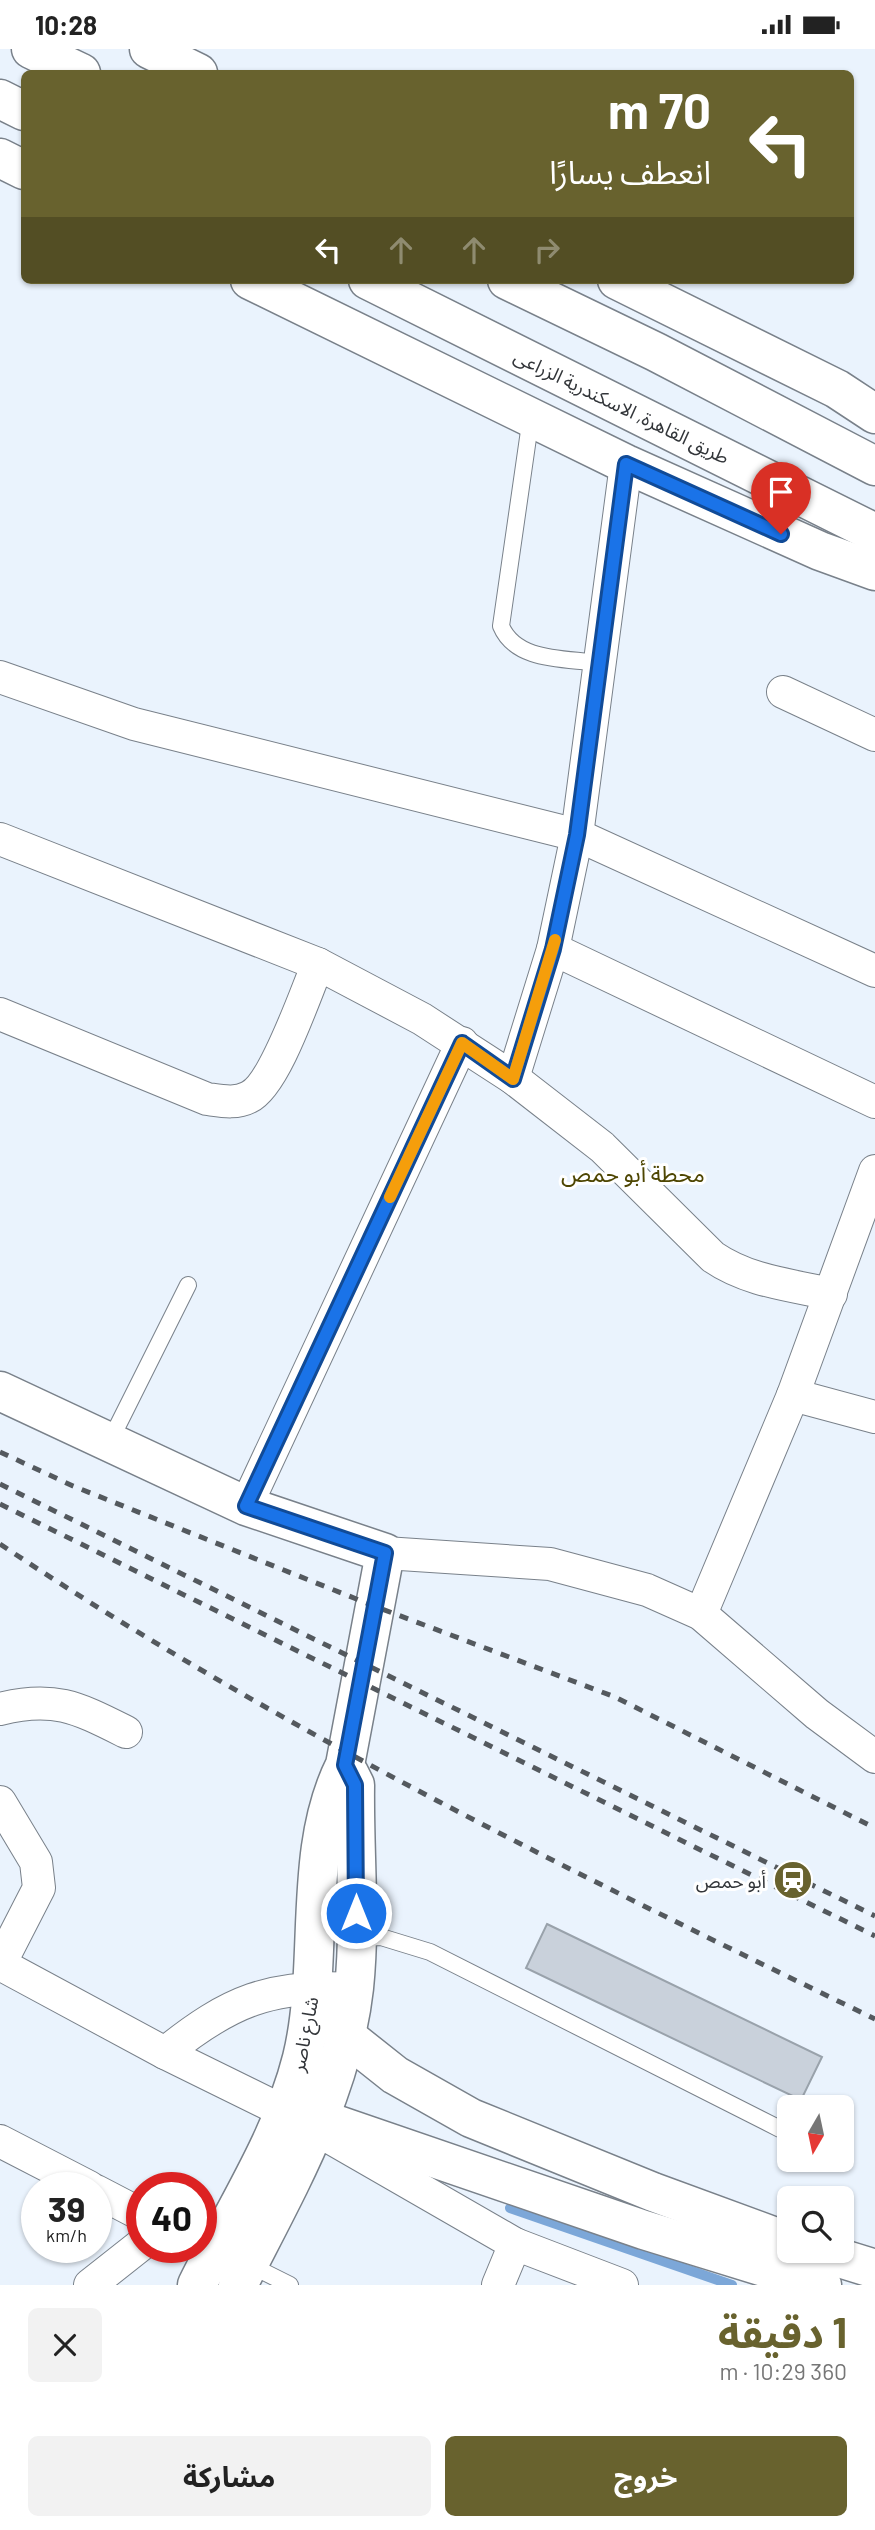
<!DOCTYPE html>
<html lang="ar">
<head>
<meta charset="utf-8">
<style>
  body { margin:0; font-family:Barlow,"Noto Sans Arabic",sans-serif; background:#f2f2f2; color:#222; direction:rtl; height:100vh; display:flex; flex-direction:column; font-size:26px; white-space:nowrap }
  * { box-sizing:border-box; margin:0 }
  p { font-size:23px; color:#767676 }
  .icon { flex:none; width:38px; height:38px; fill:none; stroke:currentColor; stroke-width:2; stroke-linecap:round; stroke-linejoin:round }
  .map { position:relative; height:2236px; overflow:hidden; direction:ltr }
  .sheet { display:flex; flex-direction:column; background:#fff; flex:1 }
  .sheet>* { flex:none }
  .guide { position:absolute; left:21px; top:21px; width:833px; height:214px; border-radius:10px; box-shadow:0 2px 5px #0004; direction:rtl; background:#68622e; color:#fff; overflow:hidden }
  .needle { width:46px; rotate:189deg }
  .fabs { position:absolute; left:777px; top:2046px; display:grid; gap:14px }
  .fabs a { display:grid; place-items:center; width:77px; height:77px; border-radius:10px; background:#fff; box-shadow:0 2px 5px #0004; font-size:35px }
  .speed { position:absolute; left:21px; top:2123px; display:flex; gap:14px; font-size:35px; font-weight:700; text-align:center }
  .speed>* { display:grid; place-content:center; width:91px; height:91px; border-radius:50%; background:#fff; box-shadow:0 2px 5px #0004; line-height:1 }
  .speed small { font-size:18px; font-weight:400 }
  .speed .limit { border:10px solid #d22; background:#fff; color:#111 }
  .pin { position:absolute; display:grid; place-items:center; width:60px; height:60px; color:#fff; margin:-72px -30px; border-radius:50% 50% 50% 0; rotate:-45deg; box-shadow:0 0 7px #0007 }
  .pin .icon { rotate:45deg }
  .me { position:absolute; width:77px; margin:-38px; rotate:0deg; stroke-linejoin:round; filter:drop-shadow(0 0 5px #0008) }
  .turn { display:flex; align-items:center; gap:24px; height:147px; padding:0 28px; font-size:32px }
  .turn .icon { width:91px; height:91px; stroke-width:2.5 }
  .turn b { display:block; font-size:49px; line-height:60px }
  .lanes { display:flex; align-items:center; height:66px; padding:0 28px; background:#0003; justify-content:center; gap:35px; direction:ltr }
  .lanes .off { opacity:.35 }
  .round { display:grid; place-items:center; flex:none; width:74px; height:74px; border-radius:10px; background:#f2f2f2 }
  .overview { display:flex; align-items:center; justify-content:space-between; height:119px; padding:0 28px }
  h1 { font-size:42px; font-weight:700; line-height:52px; color:#68622e }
  .primary-button { display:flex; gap:14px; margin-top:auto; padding:14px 28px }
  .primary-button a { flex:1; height:80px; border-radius:10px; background:#68622e; color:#fff; font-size:28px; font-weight:700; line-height:80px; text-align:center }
  .primary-button a+a { background:#f2f2f2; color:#222 }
  .status { display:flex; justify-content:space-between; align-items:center; height:49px; padding:0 35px; background:#fff; direction:ltr }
  .status svg { height:19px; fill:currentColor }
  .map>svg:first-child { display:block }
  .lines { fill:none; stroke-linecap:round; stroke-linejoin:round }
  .stream { stroke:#7ca7d8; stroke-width:10 }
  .building { fill:#c9d1db; stroke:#99a2ab; stroke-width:2 }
  .lane-casing { stroke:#79818a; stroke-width:18 }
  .street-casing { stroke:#79818a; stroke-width:34 }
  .secondary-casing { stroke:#79818a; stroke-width:41 }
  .highway-casing { stroke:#79818a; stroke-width:41 }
  .lane { stroke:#fff; stroke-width:16 }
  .street { stroke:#fff; stroke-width:32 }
  .secondary { stroke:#fff; stroke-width:38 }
  .highway { stroke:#fff; stroke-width:38 }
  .rail { stroke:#54595e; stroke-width:5; stroke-dasharray:9 9; stroke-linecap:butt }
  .route-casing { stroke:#114b97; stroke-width:18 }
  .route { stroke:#1a73e8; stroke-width:12 }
  .slow { stroke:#f59e0b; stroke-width:12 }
  .labels { text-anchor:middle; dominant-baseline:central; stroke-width:6; stroke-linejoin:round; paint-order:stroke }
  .street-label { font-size:19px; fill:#33363a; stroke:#fff }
  .poi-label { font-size:19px; fill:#33363a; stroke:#fff; text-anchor:end }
  .quarter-label { font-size:23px; fill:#4e4602; stroke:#fff }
</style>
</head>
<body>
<div class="status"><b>10:28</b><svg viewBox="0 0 49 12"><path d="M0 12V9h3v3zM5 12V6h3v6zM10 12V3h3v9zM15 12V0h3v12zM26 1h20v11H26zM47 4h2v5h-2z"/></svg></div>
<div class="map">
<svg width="875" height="2236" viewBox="0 0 875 2236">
  <rect width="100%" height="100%" fill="#eaf3fd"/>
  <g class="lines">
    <!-- stream -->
    <path class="stream" d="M 510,2159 L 732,2236"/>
  </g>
  <!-- building -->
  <path class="building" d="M 547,1875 L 822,2008 L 801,2051 L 526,1919 Z"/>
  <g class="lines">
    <!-- lane casing -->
    <g class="lane-casing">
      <g id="lane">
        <path d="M 531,368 L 501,577 C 516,613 565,609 598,614"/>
        <path d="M 110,1392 L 188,1236"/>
        <path d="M 356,1889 L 381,1888 L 430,1903 L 780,2080"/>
        <path d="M 248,2215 L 290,2236"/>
      </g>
    </g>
    <!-- street casing -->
    <g class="street-casing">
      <g id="street">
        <path d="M 0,628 L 134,675 L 577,786 L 875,922"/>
        <path d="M 783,643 L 875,686"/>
        <path d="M 0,790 L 318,915 L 422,970 L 513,1029 L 602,1098 L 713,1208 C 748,1232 790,1236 831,1245"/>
        <path d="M 553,900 L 577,786 L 626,415"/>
        <path d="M 0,965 L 207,1050 C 222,1052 236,1055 249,1048 C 275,1036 305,945 318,915"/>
        <path d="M 513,1029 L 553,900 L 875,1053"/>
        <path d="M 793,1346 L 875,1368"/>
        <path d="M 246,1457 L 462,994"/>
        <path d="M 385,1504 L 550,1515 L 647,1541 L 701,1565 L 817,1665 L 875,1708"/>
        <path d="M 701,1565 L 793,1346 L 875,1122"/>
        <path d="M 0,1660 C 54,1646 78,1659 126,1683"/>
        <path d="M 0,1753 L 36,1813 L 39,1839 L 0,1915"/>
        <path d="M 0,1915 L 165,2004 L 285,2063"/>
        <path d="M 165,2004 C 229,1952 271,1935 354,1940"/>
        <path d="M 317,2081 L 515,2195 L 622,2236"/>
        <path d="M 0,2092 L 89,2138"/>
        <path d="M 96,2142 L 142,2166"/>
        <path d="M 90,2236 L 142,2195"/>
        <path d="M 498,2236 L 515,2195"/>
      </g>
    </g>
    <!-- secondary casing -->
    <g class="secondary-casing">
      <g id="secondary">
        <path d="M 149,0 L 198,24"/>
        <path d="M 0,109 L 24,121"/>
        <path d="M 250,231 L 626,415 L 820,502 L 875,522"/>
        <path d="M 617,231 L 837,340 L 875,365"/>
        <path d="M 0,1342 L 246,1457 L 385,1504 L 345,1716 C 301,1803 325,1916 302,2009 C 282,2089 233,2163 197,2236"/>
        <path d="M 327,1972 L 395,2026 L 471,2069 L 653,2143 L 789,2193"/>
        <path d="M 285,2063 L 320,2070 L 644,2181 L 822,2236"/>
        <path d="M 817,2202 L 875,2220"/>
        <path d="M 238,2236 C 286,2141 342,2046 354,1939 C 361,1872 354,1803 355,1736 L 349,1724"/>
      </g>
    </g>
    <!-- highway casing -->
    <g class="highway-casing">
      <g id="highway">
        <path d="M 31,0 L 81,24"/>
        <path d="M 0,50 L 24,62"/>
        <path d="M 368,231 L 875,484"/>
        <path d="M 507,231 L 656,303 L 875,417"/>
      </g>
    </g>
    <!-- lane -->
    <use href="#lane" class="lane"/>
    <!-- street -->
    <use href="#street" class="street"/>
    <!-- secondary -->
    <use href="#secondary" class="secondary"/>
    <!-- highway -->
    <use href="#highway" class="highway"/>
    <!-- rail -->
    <g class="rail">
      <path d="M 0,1403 L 73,1437 L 374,1557 L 615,1648 L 875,1779"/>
      <path d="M 0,1435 L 875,1867"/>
      <path d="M 0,1455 L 875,1887"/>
      <path d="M 0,1495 C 278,1681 575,1824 875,1970"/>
    </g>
  </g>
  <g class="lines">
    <!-- route casing -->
    <g class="route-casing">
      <path id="route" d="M 356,1864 L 355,1736 L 345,1716 L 385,1504 L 246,1457 L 462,994 L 513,1030 L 553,900 L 577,786 L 626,415 L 781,485"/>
    </g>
    <!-- route -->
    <use href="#route" class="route"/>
    <!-- slow -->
    <path class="slow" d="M 390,1148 L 462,994 L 513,1030 L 555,891"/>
  </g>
  <!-- icons -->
  <defs>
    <g id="station-disc" transform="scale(2.0125)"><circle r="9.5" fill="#68622e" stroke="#fff"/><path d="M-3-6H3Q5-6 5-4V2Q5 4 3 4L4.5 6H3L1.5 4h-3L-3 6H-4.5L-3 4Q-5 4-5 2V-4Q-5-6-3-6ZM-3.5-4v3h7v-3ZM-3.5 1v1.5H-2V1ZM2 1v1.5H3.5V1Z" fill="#fff"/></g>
  </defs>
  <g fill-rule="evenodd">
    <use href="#station-disc" x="793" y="1831"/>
  </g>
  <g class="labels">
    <!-- street labels -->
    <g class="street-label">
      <text transform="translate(622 357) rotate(26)">طريق القاهرة, الاسكندرية الزراعى</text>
      <text transform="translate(304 1985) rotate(-79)">شارع ناصر</text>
    </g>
    <!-- poi labels -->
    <g class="poi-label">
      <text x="766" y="1831">أبو حمص</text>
    </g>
    <!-- quarter labels -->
    <g class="quarter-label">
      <text x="633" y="1124">محطة أبو حمص</text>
    </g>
  </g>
</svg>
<div class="fabs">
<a><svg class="needle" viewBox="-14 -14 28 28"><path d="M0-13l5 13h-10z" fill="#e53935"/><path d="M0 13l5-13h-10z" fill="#767676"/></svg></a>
<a><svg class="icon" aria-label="search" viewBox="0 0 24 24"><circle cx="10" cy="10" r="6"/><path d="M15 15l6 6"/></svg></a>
</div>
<div class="speed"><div>39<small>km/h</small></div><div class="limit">40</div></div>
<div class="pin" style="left:781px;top:485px;background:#d93025"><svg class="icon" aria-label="arrive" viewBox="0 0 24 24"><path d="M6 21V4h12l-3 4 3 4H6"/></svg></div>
<svg class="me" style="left:356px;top:1864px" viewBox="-20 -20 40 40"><circle r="17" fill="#1a73e8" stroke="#fff" stroke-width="3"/><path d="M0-11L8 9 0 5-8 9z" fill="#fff"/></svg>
<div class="guide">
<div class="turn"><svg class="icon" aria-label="left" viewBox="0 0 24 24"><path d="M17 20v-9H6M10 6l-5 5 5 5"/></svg><div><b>70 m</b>انعطف يسارًا</div></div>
<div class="lanes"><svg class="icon" aria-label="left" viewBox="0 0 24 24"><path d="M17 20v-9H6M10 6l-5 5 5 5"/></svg><svg class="icon off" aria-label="ahead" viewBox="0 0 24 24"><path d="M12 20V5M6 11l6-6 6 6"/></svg><svg class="icon off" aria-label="ahead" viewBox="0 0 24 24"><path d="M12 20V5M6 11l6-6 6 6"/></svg><svg class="icon off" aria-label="right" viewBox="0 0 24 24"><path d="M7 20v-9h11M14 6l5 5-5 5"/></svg></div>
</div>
</div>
<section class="sheet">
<div class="overview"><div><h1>1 دقيقة</h1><p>360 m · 10:29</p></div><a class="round"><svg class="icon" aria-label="close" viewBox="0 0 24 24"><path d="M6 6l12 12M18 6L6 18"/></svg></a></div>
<div class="primary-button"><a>خروج</a><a>مشاركة</a></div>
</section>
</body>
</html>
